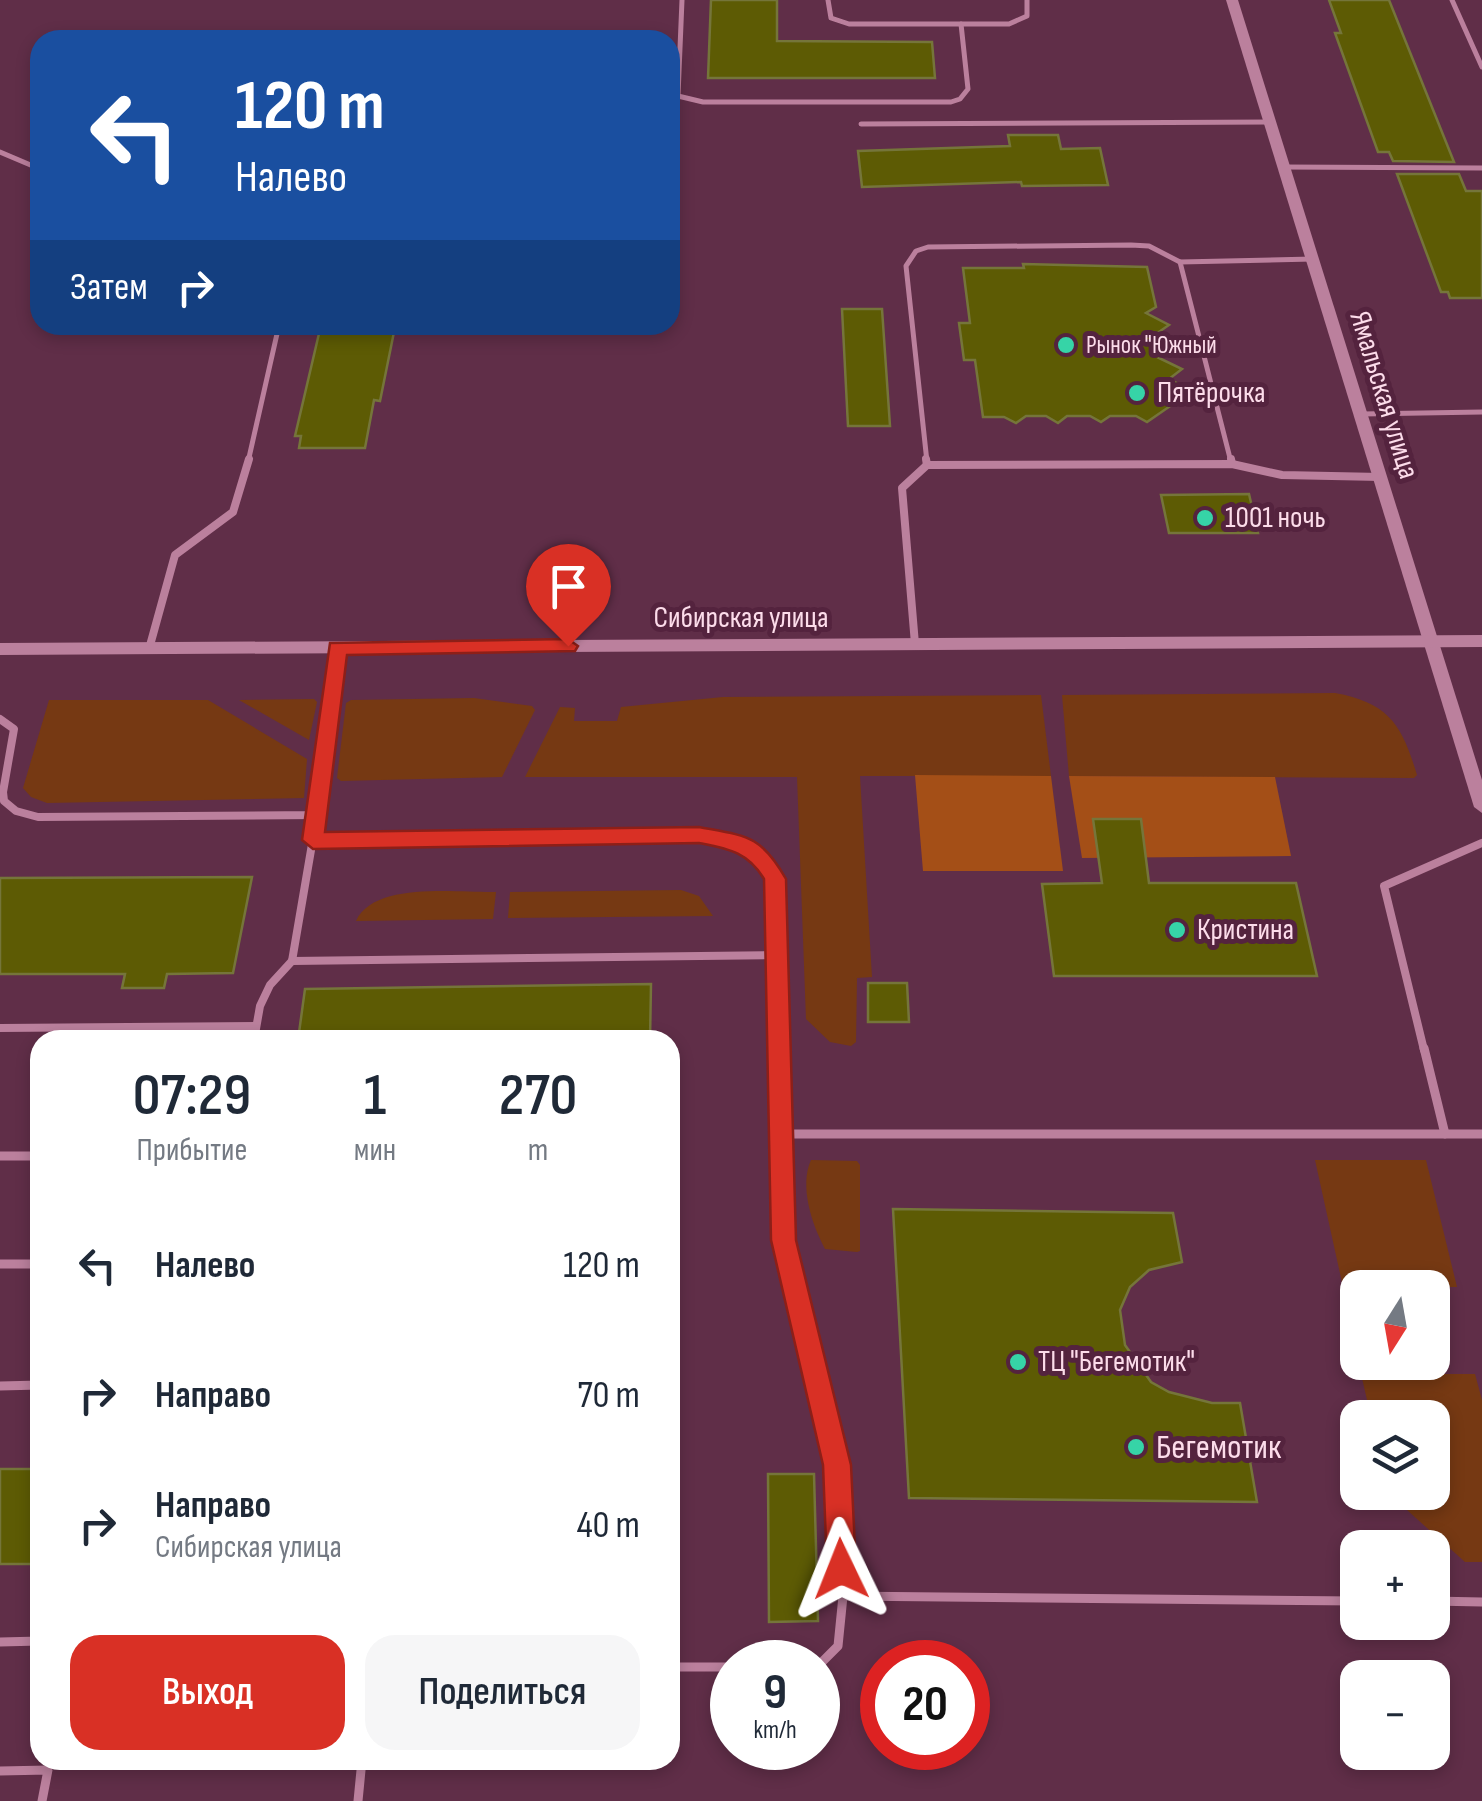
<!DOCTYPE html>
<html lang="ru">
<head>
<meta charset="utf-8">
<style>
  body { margin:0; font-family:"Sofia Sans Condensed",sans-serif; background:#f6f6f7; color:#1f2937; height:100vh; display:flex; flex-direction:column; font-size:38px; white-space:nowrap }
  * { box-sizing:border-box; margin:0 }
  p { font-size:32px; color:#747a83 }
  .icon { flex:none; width:55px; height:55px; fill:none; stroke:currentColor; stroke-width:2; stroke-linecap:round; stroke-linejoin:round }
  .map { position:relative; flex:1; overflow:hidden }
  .details { position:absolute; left:30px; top:1030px; width:650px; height:740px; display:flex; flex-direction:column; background:#fff; border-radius:30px; box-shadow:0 5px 15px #0003 }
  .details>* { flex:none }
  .guide { position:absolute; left:30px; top:30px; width:650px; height:305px; border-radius:30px; box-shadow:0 5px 15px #0003; background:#1a4fa0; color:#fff; overflow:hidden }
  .needle { width:65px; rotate:191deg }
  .controls { position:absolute; left:1340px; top:1270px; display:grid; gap:20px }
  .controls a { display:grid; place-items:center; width:110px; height:110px; border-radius:20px; background:#fff; box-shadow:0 5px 15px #0003; font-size:50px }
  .speed { position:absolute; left:710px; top:1640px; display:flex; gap:20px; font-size:50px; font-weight:700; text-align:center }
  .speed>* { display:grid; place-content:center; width:130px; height:130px; border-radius:50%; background:#fff; box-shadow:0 5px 15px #0003; line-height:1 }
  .speed small { font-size:25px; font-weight:400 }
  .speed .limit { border:15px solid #d22; background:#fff; color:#111 }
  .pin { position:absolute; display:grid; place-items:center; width:85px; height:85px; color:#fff; margin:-102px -42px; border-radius:50% 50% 50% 0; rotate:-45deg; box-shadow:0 0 10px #0007 }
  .pin .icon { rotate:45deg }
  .me { position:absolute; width:110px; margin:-55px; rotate:358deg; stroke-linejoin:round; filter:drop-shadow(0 0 8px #0008) }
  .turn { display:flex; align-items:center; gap:35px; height:210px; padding:0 40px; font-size:45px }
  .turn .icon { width:130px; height:130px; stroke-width:2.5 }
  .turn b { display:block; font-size:70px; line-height:85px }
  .then { display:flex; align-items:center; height:95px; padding:0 40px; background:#0003; gap:20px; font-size:38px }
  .eta { display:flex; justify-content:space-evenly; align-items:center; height:170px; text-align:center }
  .eta b { font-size:60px; font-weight:600; line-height:70px }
  .action { display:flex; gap:20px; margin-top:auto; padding:20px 40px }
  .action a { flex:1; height:115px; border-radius:30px; background:#d93025; color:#fff; font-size:40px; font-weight:600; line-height:115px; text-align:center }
  .action a+a { background:#f6f6f7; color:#1f2937 }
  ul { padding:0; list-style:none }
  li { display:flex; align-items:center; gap:30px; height:130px; padding:0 40px }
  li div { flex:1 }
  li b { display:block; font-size:38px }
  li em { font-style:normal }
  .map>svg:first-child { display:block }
  .green { fill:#763913 }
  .forest { fill:#a44f17 }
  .building { fill:#5d5b04; stroke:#75753a; stroke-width:2.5 }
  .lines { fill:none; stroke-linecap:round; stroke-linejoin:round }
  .service-far2 { stroke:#bb809d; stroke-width:5 }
  .service-far1 { stroke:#bb809d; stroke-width:8 }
  .service { stroke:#bb809d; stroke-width:9 }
  .tertiary { fill:#bb809d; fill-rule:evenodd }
  .secondary { fill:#bb809d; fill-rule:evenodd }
  .route { fill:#d93025; stroke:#8d1f18; stroke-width:2.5 }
  .poi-dot { fill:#36d4a7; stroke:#54233e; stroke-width:4 }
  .labels { text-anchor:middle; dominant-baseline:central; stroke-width:10; stroke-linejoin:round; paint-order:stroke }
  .far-poi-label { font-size:25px; fill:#fcdcea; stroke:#54233e; text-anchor:start }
  .poi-label { font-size:30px; fill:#fcdcea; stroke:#54233e; text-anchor:start }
  .street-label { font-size:30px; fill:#fcdcea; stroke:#54233e }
  .near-poi-label { font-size:35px; fill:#fcdcea; stroke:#54233e; text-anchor:start }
</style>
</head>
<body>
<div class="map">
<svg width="1482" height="1801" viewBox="0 0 1482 1801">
  <rect width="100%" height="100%" fill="#602e48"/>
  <!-- green -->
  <g class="green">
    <path d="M 1335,693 C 1390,703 1402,726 1417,775 L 1414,778 L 1069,776 L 1062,695 Z"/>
    <path d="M 1041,695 L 1051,776 L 860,776 L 872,977 L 857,978 L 856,1042 L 851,1046 L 830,1042 L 806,1019 L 797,777 L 525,777 L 560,707 L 575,708 L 574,721 L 617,721 L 621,707 L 723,697 Z"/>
    <path d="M 474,698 L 532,706 L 535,710 L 502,777 L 341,781 L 337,778 L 346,703 L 351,700 Z"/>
    <path d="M 314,699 L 317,702 L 309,740 L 239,700 Z"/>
    <path d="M 49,700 L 208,700 L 307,759 L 304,798 L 47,803 L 31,797 L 23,788 Z"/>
    <path d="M 681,890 L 699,896 L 713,916 L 508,918 L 510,892 Z"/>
    <path d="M 496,892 L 493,919 L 356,921 C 374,881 458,893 496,892 Z"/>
    <path d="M 811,1160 L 857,1161 L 860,1165 L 860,1251 L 857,1252 L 825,1249 C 812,1225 799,1186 811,1160 Z"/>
    <path d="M 1315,1160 L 1426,1160 L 1457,1287 L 1343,1287 Z"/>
    <path d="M 1361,1374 L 1475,1374 L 1482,1400 L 1482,1562 L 1465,1562 L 1388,1493 L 1432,1492 L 1432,1418 L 1371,1417 Z"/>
  </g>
  <!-- forest -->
  <g class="forest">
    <path d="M 915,775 L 1051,776 L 1063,871 L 923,871 Z"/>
    <path d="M 1069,776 L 1275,777 L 1291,856 L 1082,858 Z"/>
  </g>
  <!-- building -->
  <g class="building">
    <path d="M 711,0 L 777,0 L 777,41 L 932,42 L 935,78 L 708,78 Z"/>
    <path d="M 1329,0 L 1389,0 L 1454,162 L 1393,161 L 1389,152 L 1378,152 L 1335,33 L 1341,33 Z"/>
    <path d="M 1008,135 L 1058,135 L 1061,149 L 1100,148 L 1108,185 L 1022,186 L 1021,182 L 862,187 L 858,151 L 1010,146 Z"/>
    <path d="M 1397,174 L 1459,174 L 1466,191 L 1482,191 L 1482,298 L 1450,298 L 1448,292 L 1441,292 Z"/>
    <path d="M 1023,264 L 1147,267 L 1156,307 L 1146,313 L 1169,325 L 1153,336 L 1175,347 L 1159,358 L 1182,369 L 1169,379 L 1192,391 L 1147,422 L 1136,416 L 1110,416 L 1101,422 L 1090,416 L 1067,416 L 1058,423 L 1046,416 L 1026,416 L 1016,423 L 1004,417 L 983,417 L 975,360 L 964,360 L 959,323 L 970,323 L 963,268 L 1024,268 Z"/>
    <path d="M 842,309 L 882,309 L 890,426 L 848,426 Z"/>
    <path d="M 321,325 L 389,325 L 388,332 L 394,332 L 380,401 L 374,400 L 365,448 L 299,448 L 301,436 L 295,436 Z"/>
    <path d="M 1249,494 L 1258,533 L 1169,533 L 1161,495 Z"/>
    <path d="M 1093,819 L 1141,819 L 1149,883 L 1296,883 L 1317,976 L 1054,976 L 1042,884 L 1102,883 Z"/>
    <path d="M 252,877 L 233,973 L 167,974 L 164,988 L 122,988 L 125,974 L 0,974 L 0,878 Z"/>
    <path d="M 868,983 L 907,983 L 909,1022 L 868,1022 Z"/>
    <path d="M 651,984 L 650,1040 L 298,1040 L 305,989 Z"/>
    <path d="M 893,1209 L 1173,1213 L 1182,1262 L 1149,1270 L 1130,1287 L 1120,1310 L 1125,1345 L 1151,1382 L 1169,1392 L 1212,1403 L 1240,1403 L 1257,1502 L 909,1498 Z"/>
    <rect x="0" y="1469" width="40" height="95"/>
    <path d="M 768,1474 L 814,1474 L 818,1621 L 769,1622 Z"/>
  </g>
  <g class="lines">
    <!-- service-far2 -->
    <g class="service-far2">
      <path d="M 828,0 L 831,18 L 849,24 L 1009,24 L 1027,16 L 1027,0"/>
      <path d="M 1452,0 L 1482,67"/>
      <path d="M 670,96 L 678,96 L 682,0"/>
      <path d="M 678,96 L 703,102 L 951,102 L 960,99 L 968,89 L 961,24"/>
      <path d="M 861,124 L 1270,122"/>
      <path d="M 0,152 L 40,169"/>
      <path d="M 1284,167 L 1482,168"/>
      <path d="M 1362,414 L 1482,412"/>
      <path d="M 248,462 L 279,325"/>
      <path d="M 927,462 L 906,266 L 916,251 L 928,247 L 1131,245 L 1149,246 L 1180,262"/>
      <path d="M 1231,462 L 1180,262 L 1313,259"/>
    </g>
    <!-- service-far1 -->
    <g class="service-far1">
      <path d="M 926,459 L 927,465"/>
      <path d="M 1231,459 L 1232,464"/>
      <path d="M 915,644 L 902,488 L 927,465 L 1232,464 L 1282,475 L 1381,477"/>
      <path d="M 149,649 L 175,555 L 233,512 L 249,459"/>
      <path d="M 0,719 L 14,729 L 3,792 L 4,801 L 16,811 L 38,817 L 317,815 L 337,648"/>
      <path d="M 313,840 L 699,835 C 733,842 755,849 775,879 L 779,1050"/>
      <path d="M 292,961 L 778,955"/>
      <path d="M 0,1028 L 256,1026"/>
      <path d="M 254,1040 L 260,1006 L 270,985 L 292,961 L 317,815"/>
      <path d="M 1424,1050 L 1384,886 L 1482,843"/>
    </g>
    <!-- service -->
    <g class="service">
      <path d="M 779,1048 L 784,1240 L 837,1465 L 843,1596 L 1358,1601"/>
      <path d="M 1424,1048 L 1445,1134"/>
      <path d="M 781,1134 L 1482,1134"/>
      <path d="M 0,1156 L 40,1156"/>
      <path d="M 0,1264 L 40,1264"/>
      <path d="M 0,1386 L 40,1385"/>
      <path d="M 1432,1601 L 1482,1602"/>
      <path d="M 0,1642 L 40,1641"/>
      <path d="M 818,1666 L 838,1646 L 843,1596"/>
      <path d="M 670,1667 L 732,1667"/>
      <path d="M 0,1771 L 48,1770 L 42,1801"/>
      <path d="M 358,1801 L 362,1760"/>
    </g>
    <!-- tertiary -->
    <path class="tertiary" d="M 1226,0 L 1238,0 L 1482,780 L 1482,813 L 1474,807 Z"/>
    <!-- secondary -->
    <path class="secondary" d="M 1482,635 L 1482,647 L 0,655 L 0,643 Z"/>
  </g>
  <!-- route -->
  <path class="route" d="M 568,639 L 578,646 L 575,651 L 347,655 L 325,832 L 699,827 C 747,836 761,835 786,879 L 796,1240 L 851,1465 L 856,1569 L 851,1579 L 841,1583 L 831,1579 L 827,1569 L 823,1465 L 771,1240 L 764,879 C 748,852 729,849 699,843 L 313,849 L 302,840 L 330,643 Z"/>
  <!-- markers -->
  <g class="poi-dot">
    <circle cx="1066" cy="345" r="10"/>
    <circle cx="1137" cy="393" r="10"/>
    <circle cx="1205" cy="518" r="10"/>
    <circle cx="1177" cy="930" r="10"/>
    <circle cx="1018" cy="1362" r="10"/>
    <circle cx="1136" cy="1447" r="10"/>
  </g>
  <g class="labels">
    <!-- far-poi labels -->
    <g class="far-poi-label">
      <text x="1086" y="345">Рынок "Южный</text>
    </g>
    <!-- poi labels -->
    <g class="poi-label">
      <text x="1157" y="393">Пятёрочка</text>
      <text x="1225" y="518">1001 ночь</text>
      <text x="1197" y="930">Кристина</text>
      <text x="1038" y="1362">ТЦ "Бегемотик"</text>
    </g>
    <!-- street labels -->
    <g class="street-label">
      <text transform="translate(1384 395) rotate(73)">Ямальская улица</text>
      <text x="741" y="618">Сибирская улица</text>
    </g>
    <!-- near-poi labels -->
    <g class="near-poi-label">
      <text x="1156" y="1447">Бегемотик</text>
    </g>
  </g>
</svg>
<div class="controls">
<a><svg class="needle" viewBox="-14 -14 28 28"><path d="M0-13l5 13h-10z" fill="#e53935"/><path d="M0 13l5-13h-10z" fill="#747a83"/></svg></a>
<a><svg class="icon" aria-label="layers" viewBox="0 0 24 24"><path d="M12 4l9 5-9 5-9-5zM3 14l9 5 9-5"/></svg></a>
<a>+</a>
<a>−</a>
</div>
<div class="speed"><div>9<small>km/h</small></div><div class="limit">20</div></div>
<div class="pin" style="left:568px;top:646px;background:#d93025"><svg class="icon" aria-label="arrive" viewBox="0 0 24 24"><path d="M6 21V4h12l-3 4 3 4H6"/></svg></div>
<svg class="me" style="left:841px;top:1569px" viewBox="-20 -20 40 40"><path d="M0-17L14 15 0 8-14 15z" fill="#d93025" stroke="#fff" stroke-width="4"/></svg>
<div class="guide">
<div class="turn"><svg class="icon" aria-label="left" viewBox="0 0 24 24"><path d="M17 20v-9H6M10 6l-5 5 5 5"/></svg><div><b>120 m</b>Налево</div></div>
<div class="then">Затем<svg class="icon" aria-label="right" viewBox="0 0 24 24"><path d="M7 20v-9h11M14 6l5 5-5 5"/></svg></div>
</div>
<section class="details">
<div class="eta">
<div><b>07:29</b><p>Прибытие</p></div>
<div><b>1</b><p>мин</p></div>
<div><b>270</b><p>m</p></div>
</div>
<ul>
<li><svg class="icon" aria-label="left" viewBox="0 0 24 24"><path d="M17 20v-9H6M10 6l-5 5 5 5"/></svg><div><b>Налево</b></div><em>120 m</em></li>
<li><svg class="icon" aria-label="right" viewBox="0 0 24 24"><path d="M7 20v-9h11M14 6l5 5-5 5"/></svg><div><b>Направо</b></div><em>70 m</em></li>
<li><svg class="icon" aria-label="right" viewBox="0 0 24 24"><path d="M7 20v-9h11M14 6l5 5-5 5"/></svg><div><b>Направо</b><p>Сибирская улица</p></div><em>40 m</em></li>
</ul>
<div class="action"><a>Выход</a><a>Поделиться</a></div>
</section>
</div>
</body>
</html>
